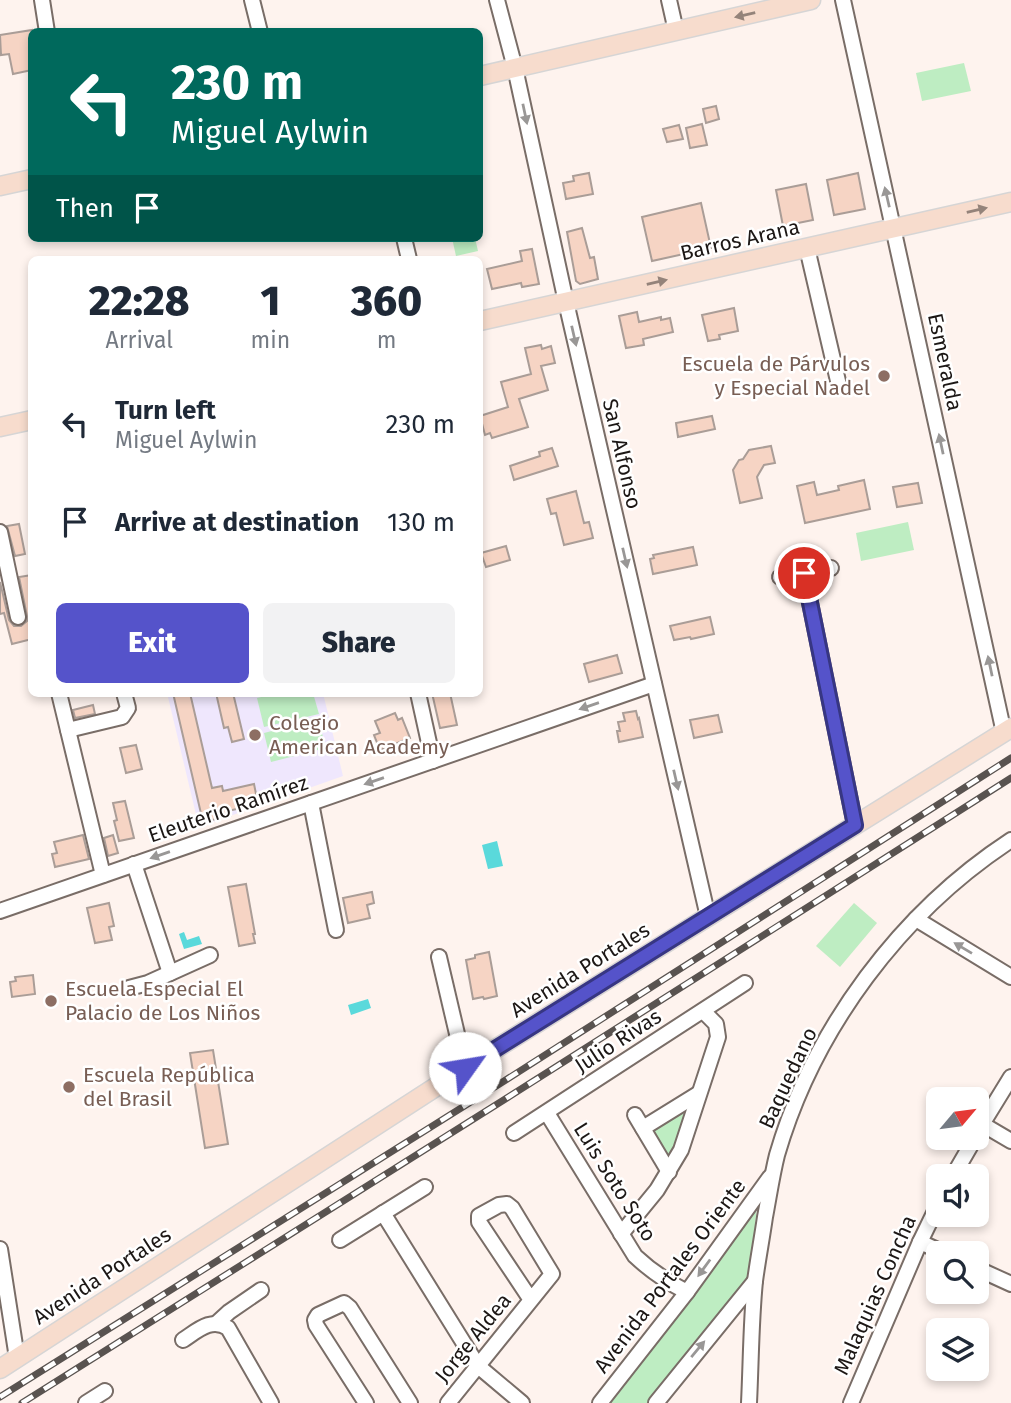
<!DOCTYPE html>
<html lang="en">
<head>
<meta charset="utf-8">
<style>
  body { margin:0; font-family:"Fira Sans",sans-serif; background:#f2f2f3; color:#1f2937; height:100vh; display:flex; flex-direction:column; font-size:26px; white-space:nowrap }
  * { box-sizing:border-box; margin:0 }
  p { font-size:23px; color:#747a83 }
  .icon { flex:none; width:38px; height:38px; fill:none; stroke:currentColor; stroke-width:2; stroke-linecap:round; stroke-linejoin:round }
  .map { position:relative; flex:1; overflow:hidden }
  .panel { position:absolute; left:28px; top:256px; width:455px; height:441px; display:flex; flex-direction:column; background:#fff; border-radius:10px; box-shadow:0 4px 10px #0003 }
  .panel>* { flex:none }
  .banner { position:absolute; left:28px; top:28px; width:455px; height:214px; border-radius:10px; box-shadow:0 4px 10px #0003; background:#00695c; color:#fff; overflow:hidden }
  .needle { width:46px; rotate:61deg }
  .fabs { position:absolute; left:926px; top:1087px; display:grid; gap:14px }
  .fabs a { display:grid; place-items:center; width:63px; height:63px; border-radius:10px; background:#fff; box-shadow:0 4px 10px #0003; font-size:35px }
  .pin { position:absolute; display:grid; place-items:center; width:60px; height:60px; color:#fff; margin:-30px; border:4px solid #fff; border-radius:50%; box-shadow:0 2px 7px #0007 }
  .me { position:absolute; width:77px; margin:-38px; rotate:58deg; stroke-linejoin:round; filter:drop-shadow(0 0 5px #0008) }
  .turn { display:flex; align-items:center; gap:24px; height:147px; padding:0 28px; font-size:32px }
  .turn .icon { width:91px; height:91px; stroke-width:2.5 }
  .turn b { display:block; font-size:49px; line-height:60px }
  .then { display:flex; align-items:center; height:66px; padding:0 28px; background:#0003; gap:14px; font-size:26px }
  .eta { display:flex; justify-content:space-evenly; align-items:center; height:119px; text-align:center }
  .eta b { font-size:42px; font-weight:800; line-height:49px }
  .action { display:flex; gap:14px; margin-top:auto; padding:14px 28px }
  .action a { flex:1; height:80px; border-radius:10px; background:#5553ca; color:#fff; font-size:28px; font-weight:800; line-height:80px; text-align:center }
  .action a+a { background:#f2f2f3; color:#1f2937 }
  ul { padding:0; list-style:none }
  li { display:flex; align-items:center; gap:21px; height:98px; padding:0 28px }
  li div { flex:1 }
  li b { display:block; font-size:26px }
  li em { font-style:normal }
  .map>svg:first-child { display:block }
  .education { fill:#efe7fd }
  .green { fill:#beedc2 }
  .water { fill:#5ad9db }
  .building { fill:#f6d4c4; stroke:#aa9d97; stroke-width:2 }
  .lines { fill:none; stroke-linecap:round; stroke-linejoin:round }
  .minor-casing { stroke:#796d67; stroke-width:18 }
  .major-casing { stroke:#d6d5d5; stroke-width:21 }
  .minor { stroke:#fff; stroke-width:14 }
  .major { stroke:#f7dccd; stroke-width:18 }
  .rail-casing { stroke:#595350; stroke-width:7 }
  .rail { stroke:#fff; stroke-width:4.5; stroke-dasharray:13; stroke-linecap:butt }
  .oneway { fill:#94837a }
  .oneway2 { fill:#999796 }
  .route-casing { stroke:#373683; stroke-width:18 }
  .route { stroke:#5553ca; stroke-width:12 }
  .education-dot { fill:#8d6e63; stroke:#fff; stroke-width:2.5 }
  .labels { text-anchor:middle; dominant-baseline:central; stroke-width:5; stroke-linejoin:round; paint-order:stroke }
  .street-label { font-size:21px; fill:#1c1715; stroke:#fff }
  .education-label { font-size:21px; fill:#785e54; stroke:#fff; text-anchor:start }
</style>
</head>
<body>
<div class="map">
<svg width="1011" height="1403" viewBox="0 0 1011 1403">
  <rect width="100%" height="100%" fill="#fef3ee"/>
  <!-- education -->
  <path class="education" d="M 167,693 L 323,693 L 343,776 L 199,827 Z"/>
  <!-- green -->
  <g class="green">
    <path d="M 964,63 L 971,91 L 922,101 L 916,73 Z"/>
    <path d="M 452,238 L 475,238 L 478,251 L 456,256 Z"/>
    <path d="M 908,522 L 914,550 L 861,561 L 856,533 Z"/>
    <path d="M 279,693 L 313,693 L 319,714 L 264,727 L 257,698 Z"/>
    <path d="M 318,719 L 326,748 L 271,762 L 264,733 Z"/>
    <path d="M 854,903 L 877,923 L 840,967 L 816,946 Z"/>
    <path d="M 692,1101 L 670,1165 L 648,1130 Z"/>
    <path d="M 757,1205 L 750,1281 L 652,1403 L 604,1403 Z"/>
  </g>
  <!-- water -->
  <g class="water">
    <path d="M 497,841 L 503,866 L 488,869 L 482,845 Z"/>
    <path d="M 184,932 L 187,940 L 199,936 L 202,944 L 184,949 L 179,934 Z"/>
    <path d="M 368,999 L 371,1008 L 351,1015 L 348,1005 Z"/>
  </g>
  <!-- building -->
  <g class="building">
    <path d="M 32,30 L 32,70 L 13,74 L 9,54 L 1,55 L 0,35 Z"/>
    <path d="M 716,106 L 719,119 L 706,123 L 703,109 Z"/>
    <path d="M 702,124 L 707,145 L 690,148 L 686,128 Z"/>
    <path d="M 679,125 L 683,139 L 667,142 L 663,129 Z"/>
    <path d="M 589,173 L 593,194 L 566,199 L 563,183 L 574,181 L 573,176 Z"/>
    <path d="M 858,173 L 865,209 L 834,215 L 827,180 Z"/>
    <path d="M 806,184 L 813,220 L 783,226 L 776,190 Z"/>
    <path d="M 701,203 L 711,248 L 652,261 L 642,217 Z"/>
    <path d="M 582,228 L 590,258 L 594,257 L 598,279 L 580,284 L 576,281 L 567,232 Z"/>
    <path d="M 532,249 L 539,284 L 522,287 L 521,283 L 492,289 L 487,269 L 522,261 L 520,251 Z"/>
    <path d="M 734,308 L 738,331 L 719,335 L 720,339 L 708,341 L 702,315 Z"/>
    <path d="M 637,312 L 639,322 L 661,317 L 661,320 L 670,318 L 673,332 L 643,339 L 644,345 L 626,348 L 619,316 Z"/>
    <path d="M 541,345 L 542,349 L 551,346 L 555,363 L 541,366 L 548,390 L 519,399 L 528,427 L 492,438 L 490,433 L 485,435 L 480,416 L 508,407 L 501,382 L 531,374 L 525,348 Z"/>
    <path d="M 712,416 L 715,429 L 678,437 L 676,423 Z"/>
    <path d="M 771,446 L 775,463 L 764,465 L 757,477 L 762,498 L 740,503 L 733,470 L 739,460 L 743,459 L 749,450 Z"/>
    <path d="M 552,448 L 558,466 L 514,480 L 510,466 L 540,456 L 539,452 Z"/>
    <path d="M 864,480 L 870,509 L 805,523 L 797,486 L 814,482 L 817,495 L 839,490 L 838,486 Z"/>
    <path d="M 918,483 L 922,503 L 897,507 L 893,487 Z"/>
    <path d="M 576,491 L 584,523 L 589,522 L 593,538 L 564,545 L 556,513 L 551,514 L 547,499 Z"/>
    <path d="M 19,524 L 25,554 L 15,556 L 7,526 Z"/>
    <path d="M 506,546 L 510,560 L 486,567 L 481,553 Z"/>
    <path d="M 693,547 L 697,565 L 653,574 L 650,559 L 654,558 L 653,555 Z"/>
    <path d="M 32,575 L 32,639 L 12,644 L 4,613 L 0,614 L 0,582 L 9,620 L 14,626 L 21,626 L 27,621 L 27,616 L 19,577 Z"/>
    <path d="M 710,617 L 714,634 L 691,639 L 690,637 L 674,640 L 670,626 Z"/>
    <path d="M 617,655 L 622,673 L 589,682 L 584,664 Z"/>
    <path d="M 173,693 L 190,693 L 212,788 L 222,786 L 223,791 L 254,784 L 258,804 L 228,811 L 230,816 L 203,822 Z"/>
    <path d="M 216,693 L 233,693 L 244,739 L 232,742 L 228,727 L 224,728 Z"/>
    <path d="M 432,693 L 450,693 L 457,725 L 440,728 Z"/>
    <path d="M 93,705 L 95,714 L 75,718 L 73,710 Z"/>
    <path d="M 636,711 L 638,719 L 639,718 L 643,737 L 619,742 L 617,731 L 620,731 L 618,722 L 625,721 L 623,713 Z"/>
    <path d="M 395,713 L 398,720 L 402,718 L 410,738 L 380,750 L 374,735 L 380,733 L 375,721 Z"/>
    <path d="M 718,715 L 722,732 L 694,738 L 690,720 Z"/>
    <path d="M 136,745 L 142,769 L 126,773 L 120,748 Z"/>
    <path d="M 125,801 L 134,838 L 119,841 L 114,821 L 117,820 L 113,803 Z"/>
    <path d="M 83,835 L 89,859 L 55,867 L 52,854 L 57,853 L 54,842 Z"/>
    <path d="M 113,835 L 118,853 L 108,856 L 104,838 Z"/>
    <path d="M 246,884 L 255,934 L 253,934 L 255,943 L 239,946 L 228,887 Z"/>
    <path d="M 372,892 L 374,903 L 367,905 L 370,918 L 348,923 L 343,898 Z"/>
    <path d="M 109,903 L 114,926 L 109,927 L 112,940 L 95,943 L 87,908 Z"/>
    <path d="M 489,952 L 497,996 L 484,999 L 483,997 L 473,999 L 466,960 L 475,958 L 475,955 Z"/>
    <path d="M 33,975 L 35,994 L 12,997 L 10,982 L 16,981 L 15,977 Z"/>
    <path d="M 213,1050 L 228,1144 L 205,1148 L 190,1053 Z"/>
  </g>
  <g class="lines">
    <!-- minor casing -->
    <g class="minor-casing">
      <g id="minor">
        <path d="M 42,0 L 47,32"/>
        <path d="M 252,0 L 260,32"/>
        <path d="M 497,0 L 515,68 L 566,302 L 708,917"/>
        <path d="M 669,0 L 676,31"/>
        <path d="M 843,0 L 1004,733"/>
        <path d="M 404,238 L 409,259"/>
        <path d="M 807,248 L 838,381"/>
        <path d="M 0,532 L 18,617"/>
        <path d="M 804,573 L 855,825"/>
        <path d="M 780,577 L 831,568"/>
        <path d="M 59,693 L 103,875"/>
        <path d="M 418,693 L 433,761"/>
        <path d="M 68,730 L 122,717 L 128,708 L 124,693"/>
        <path d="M 311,803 L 336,930"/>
        <path d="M 134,864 L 170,973"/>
        <path d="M 0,911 L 654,684"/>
        <path d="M 916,919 L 1011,977"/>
        <path d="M 439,957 L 465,1068"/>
        <path d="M 129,988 L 148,983 L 210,955"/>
        <path d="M 547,1113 L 635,1256 C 651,1271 667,1282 687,1292"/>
        <path d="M 635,1115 L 669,1172"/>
        <path d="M 982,1124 L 1011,1141"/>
        <path d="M 643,1128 L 698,1094"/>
        <path d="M 514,1133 L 745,983"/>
        <path d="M 976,1134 L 1011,1077"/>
        <path d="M 953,1176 L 975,1138"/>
        <path d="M 383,1213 L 478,1366 L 522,1403"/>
        <path d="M 621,1234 L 657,1190 L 681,1150 L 718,1037 L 716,1024 L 703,1011"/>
        <path d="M 340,1240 L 425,1187"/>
        <path d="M 920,1242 L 944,1253"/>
        <path d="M 0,1249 L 17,1358"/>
        <path d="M 976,1268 L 1011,1284"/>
        <path d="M 217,1323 L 229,1312 L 261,1290"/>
        <path d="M 183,1340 C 197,1331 211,1317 228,1328 L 271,1403"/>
        <path d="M 86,1403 L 105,1391"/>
        <path d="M 366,1403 L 316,1325 L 315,1320 L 318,1315 L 344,1303 L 350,1308 L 410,1403"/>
        <path d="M 448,1403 L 552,1274 L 512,1208 L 507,1204 L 499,1205 L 479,1216 L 479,1222 L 531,1300"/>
        <path d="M 600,1403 L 687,1292 L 770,1177"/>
        <path d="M 656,1403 L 755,1281"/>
        <path d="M 749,1403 C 751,1362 751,1321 755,1281 C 758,1259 762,1238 765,1217 C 769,1196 772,1175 777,1155 C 814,1028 901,912 1011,840"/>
        <path d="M 851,1403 L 920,1242 L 938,1205"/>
      </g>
    </g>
    <!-- major casing -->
    <g class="major-casing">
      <g id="major">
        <path d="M 480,76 L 811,0"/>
        <path d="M 0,186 L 32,179"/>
        <path d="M 480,321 L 1011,202"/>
        <path d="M 0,427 L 32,420"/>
        <path d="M 0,1369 L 465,1068 L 1011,728"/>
      </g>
    </g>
    <!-- minor -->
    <use href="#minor" class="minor"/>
    <!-- major -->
    <use href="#major" class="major"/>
    <!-- rail casing -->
    <g class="rail-casing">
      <g id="rail">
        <path d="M 0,1397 L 501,1083 L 1011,758"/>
        <path d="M 22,1403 L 510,1096 L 1011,778"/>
      </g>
    </g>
    <!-- rail -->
    <use href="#rail" class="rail"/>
  </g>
  <!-- one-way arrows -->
  <defs><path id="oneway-solid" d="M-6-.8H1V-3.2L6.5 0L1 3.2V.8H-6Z" transform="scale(1.75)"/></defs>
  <g class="oneway">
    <use href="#oneway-solid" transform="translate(745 15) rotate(167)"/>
    <use href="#oneway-solid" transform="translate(977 210) rotate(-13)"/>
    <use href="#oneway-solid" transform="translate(657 282) rotate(-13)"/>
  </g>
  <g class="oneway2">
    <use href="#oneway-solid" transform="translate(525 114) rotate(78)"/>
    <use href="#oneway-solid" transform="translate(887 197) rotate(-103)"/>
    <use href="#oneway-solid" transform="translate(574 336) rotate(77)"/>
    <use href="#oneway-solid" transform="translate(941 444) rotate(-102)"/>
    <use href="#oneway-solid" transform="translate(625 558) rotate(77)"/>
    <use href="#oneway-solid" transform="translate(990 666) rotate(-102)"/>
    <use href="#oneway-solid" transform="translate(589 706) rotate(161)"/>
    <use href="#oneway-solid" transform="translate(676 780) rotate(77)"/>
    <use href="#oneway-solid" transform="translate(374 781) rotate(161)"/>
    <use href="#oneway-solid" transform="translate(160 855) rotate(161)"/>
    <use href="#oneway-solid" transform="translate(963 948) rotate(-149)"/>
    <use href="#oneway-solid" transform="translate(704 1268) rotate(126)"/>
    <use href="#oneway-solid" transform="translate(698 1349) rotate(-50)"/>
  </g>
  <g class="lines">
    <!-- route casing -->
    <g class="route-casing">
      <path id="route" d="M 465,1068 L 855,825 L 804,573"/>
    </g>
    <!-- route -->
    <use href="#route" class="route"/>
  </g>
  <!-- markers -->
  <g class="education-dot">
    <circle cx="884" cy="376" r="7"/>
    <circle cx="255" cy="735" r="7"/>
    <circle cx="51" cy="1001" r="7"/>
    <circle cx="69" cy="1087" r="7"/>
  </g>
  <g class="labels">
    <!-- street labels -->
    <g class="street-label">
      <text transform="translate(740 240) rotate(-13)">Barros Arana</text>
      <text transform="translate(945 362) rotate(78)">Esmeralda</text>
      <text transform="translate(622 454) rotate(77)">San Alfonso</text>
      <text transform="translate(228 809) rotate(-19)">Eleuterio Ramírez</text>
      <text transform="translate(580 970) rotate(-32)">Avenida Portales</text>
      <text transform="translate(618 1041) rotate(-33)">Julio Rivas</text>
      <text transform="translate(788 1078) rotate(-65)">Baquedano</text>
      <text transform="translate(615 1182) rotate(58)">Luis Soto Soto</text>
      <text transform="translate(102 1276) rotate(-33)">Avenida Portales</text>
      <text transform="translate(670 1276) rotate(-53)">Avenida Portales Oriente</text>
      <text transform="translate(875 1295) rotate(-66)">Malaquias Concha</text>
      <text transform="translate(473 1338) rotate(-51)">Jorge Aldea</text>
    </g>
    <!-- education labels -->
    <g class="education-label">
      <text x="870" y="364" text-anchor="end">Escuela de Párvulos<tspan x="870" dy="24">y Especial Nadel</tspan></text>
      <text x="269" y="723">Colegio<tspan x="269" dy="24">American Academy</tspan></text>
      <text x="65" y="989">Escuela Especial El<tspan x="65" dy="24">Palacio de Los Niños</tspan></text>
      <text x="83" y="1075">Escuela República<tspan x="83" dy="24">del Brasil</tspan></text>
    </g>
  </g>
</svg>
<div class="fabs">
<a><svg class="needle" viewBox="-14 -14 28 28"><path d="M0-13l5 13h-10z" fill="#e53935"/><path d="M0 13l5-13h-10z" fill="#747a83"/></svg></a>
<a><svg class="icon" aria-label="sound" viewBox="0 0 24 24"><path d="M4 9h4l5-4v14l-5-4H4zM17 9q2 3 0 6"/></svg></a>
<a><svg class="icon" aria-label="search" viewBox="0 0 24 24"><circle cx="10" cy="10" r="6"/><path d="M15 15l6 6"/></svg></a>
<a><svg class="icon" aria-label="layers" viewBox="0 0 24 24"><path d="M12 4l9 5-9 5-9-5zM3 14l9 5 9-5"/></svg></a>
</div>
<div class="pin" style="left:804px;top:573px;background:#d93025"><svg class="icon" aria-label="arrive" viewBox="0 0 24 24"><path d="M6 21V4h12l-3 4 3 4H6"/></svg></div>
<svg class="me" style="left:465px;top:1068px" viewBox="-20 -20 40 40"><circle r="19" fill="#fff"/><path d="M0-13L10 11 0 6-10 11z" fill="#5553ca"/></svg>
<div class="banner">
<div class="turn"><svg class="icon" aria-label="left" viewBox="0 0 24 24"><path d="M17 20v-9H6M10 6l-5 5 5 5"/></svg><div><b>230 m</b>Miguel Aylwin</div></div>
<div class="then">Then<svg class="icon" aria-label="arrive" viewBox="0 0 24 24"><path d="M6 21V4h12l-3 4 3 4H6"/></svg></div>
</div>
<section class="panel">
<div class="eta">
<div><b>22:28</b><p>Arrival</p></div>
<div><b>1</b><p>min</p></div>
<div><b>360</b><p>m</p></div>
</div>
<ul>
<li><svg class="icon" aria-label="left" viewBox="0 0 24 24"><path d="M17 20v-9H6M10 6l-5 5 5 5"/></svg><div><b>Turn left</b><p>Miguel Aylwin</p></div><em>230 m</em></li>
<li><svg class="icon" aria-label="arrive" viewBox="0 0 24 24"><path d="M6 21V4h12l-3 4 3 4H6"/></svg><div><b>Arrive at destination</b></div><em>130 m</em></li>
</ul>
<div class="action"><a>Exit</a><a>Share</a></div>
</section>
</div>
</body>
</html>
